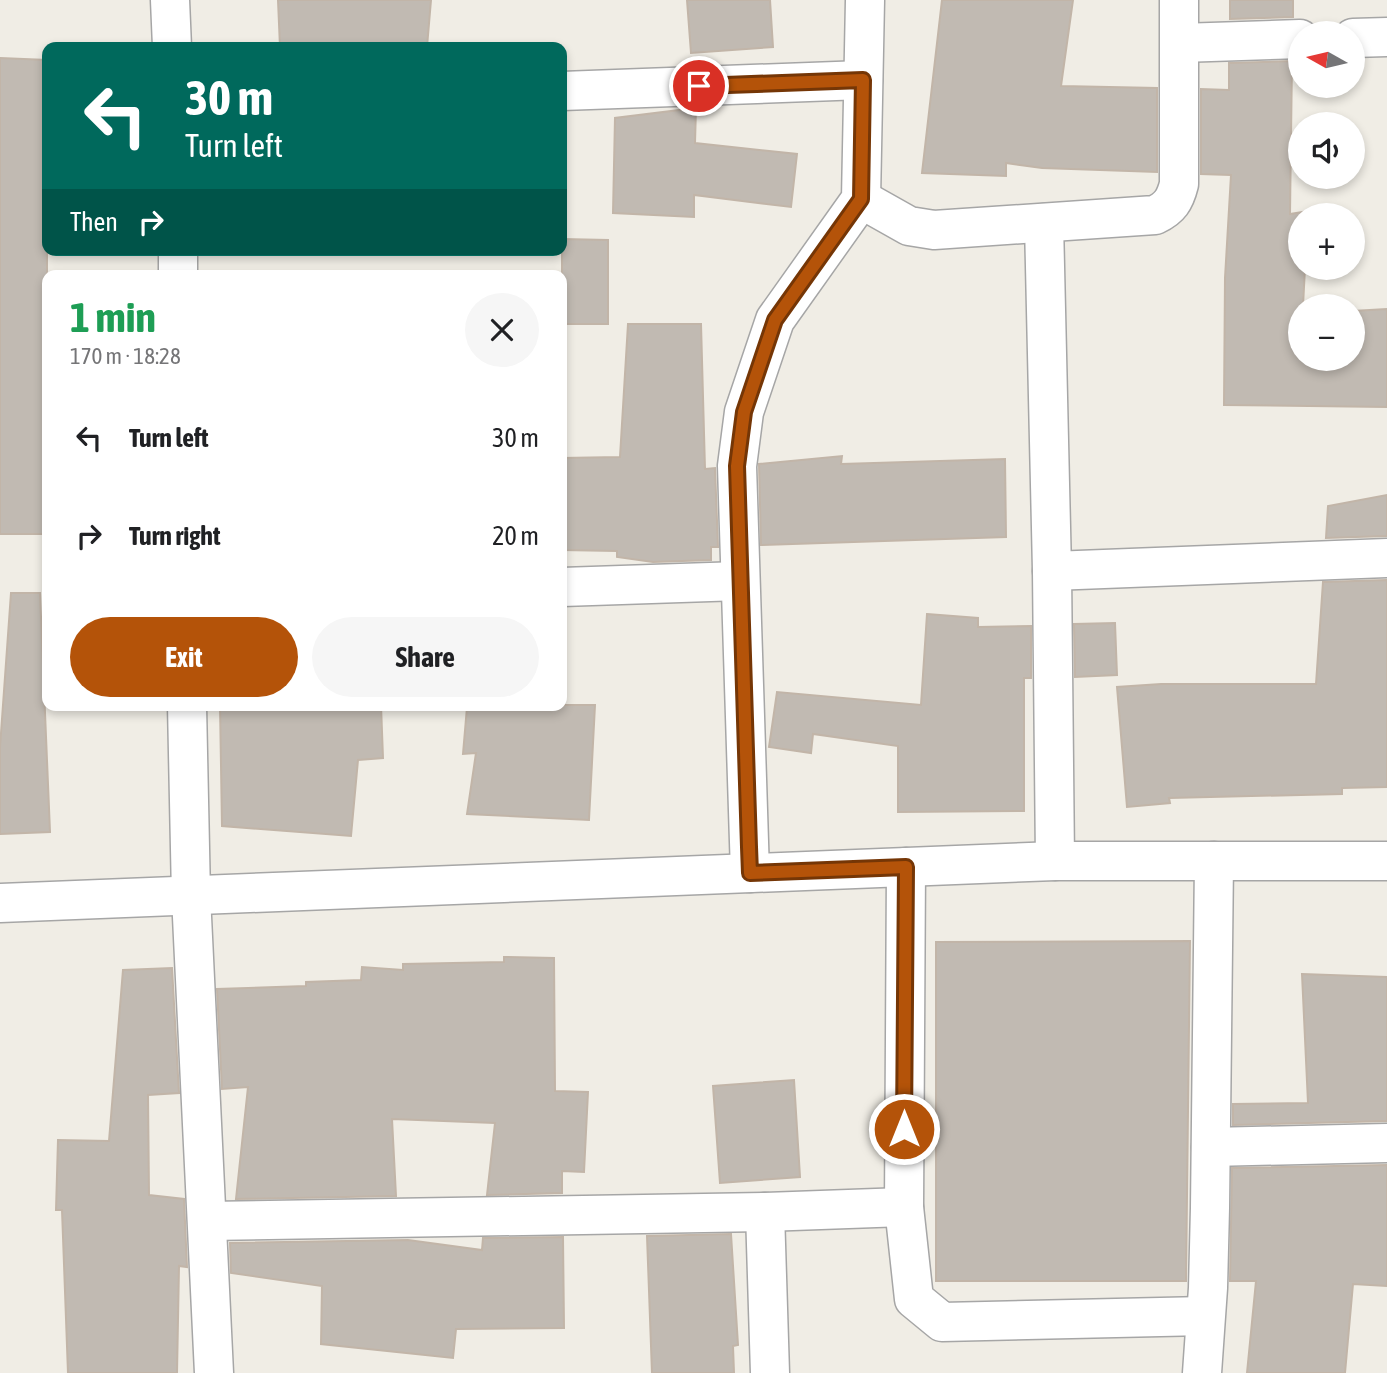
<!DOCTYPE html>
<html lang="en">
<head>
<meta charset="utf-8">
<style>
  body { margin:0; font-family:"Asap Condensed",sans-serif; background:#f6f6f6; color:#202124; height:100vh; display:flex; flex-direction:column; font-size:26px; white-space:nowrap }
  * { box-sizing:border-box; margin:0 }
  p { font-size:23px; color:#757577 }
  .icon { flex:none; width:38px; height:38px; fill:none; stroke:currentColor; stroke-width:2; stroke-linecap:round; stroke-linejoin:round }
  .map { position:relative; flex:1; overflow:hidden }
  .drawer { position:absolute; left:42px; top:270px; width:525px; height:441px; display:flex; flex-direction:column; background:#fff; border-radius:14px; box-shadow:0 4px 10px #0003 }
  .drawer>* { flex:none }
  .hud { position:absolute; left:42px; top:42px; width:525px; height:214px; border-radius:14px; box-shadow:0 4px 10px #0003; background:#00695c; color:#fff; overflow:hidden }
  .needle { width:46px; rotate:278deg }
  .buttons { position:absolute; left:1288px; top:21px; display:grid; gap:14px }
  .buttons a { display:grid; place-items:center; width:77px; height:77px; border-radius:50%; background:#fff; box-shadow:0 4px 10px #0003; font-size:35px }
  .pin { position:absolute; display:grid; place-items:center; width:60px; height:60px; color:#fff; margin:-30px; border:4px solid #fff; border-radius:50%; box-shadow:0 2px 7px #0007 }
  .me { position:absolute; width:77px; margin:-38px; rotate:0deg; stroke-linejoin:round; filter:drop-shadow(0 0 5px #0008) }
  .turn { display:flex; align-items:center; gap:24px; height:147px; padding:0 28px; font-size:32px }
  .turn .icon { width:91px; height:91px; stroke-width:2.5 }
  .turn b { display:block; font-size:49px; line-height:60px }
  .then { display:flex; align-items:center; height:66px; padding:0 28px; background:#0003; gap:14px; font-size:26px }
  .round { display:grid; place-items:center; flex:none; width:74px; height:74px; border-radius:37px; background:#f6f6f6 }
  .headline { display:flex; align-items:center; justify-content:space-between; height:119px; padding:0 28px }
  h1 { font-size:42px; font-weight:700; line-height:52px; color:#1e9e55 }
  .primary-button { display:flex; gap:14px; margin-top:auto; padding:14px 28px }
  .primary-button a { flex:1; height:80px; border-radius:42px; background:#b45309; color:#fff; font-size:28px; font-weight:700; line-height:80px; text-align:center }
  .primary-button a+a { background:#f6f6f6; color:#202124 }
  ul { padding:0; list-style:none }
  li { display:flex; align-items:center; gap:21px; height:98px; padding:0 28px }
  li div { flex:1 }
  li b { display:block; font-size:26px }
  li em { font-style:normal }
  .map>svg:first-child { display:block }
  .building { fill:#c1bab2; stroke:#c2b5a8; stroke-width:2 }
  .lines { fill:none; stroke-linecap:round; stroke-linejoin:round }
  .street-casing { stroke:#a6a6a6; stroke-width:41 }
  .street { stroke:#fff; stroke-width:38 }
  .route-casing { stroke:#753606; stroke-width:18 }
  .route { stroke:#b45309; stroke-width:12 }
</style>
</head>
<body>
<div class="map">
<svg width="1387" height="1373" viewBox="0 0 1387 1373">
  <rect width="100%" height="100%" fill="#f0ede5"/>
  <!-- building -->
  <g class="building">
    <path d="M 278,0 L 431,0 L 427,47 L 280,47 Z"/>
    <path d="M 687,0 L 770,0 L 773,47 L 691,53 Z"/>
    <path d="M 942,0 L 1073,0 L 1061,86 L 1157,88 L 1157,172 L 1042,168 L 1006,163 L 1006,176 L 922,173 Z"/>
    <path d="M 1230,0 L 1293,0 L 1293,17 L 1230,19 Z"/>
    <path d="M 0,58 L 47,60 L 47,534 L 0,534 Z"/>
    <path d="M 1292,61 L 1290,214 L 1309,211 L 1309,215 L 1300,215 L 1300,268 L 1305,268 L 1303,306 L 1300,306 L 1300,359 L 1353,359 L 1353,311 L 1387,309 L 1387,407 L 1224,405 L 1225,278 L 1231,175 L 1201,174 L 1201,89 L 1229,90 L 1229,63 Z"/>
    <path d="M 696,108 L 695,143 L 797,154 L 791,207 L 694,195 L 694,217 L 613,213 L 615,118 Z"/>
    <path d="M 562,239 L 608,240 L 608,324 L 562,324 Z"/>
    <path d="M 628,324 L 701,324 L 705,469 L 715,468 L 718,547 L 711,547 L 711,560 L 653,562 L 617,557 L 617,551 L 562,550 L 562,458 L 620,457 Z"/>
    <path d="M 842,456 L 841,464 L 1005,459 L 1006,537 L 761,545 L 759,464 Z"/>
    <path d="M 1387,495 L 1387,536 L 1326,538 L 1328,506 Z"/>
    <path d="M 1387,580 L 1387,787 L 1342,788 L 1342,794 L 1169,798 L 1170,803 L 1127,807 L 1117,687 L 1161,684 L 1316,684 L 1323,582 Z"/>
    <path d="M 11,593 L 40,593 L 50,832 L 0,834 L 0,747 Z"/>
    <path d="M 927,614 L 978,618 L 978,627 L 1031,626 L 1031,678 L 1024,678 L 1024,811 L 898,812 L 898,746 L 813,734 L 811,753 L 769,747 L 777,692 L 921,705 Z"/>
    <path d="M 1115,623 L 1117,675 L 1075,677 L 1074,624 Z"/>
    <path d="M 220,705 L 381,705 L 383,758 L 358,760 L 351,836 L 222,826 Z"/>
    <path d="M 515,705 L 595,705 L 589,820 L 467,814 L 476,753 L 463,754 L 467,707 L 514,710 Z"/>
    <path d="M 1190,941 L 1186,1281 L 936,1281 L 936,942 Z"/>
    <path d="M 504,957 L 554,958 L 555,1091 L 588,1092 L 584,1172 L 562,1171 L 562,1193 L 487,1195 L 495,1123 L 392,1119 L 396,1196 L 236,1199 L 248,1087 L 222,1089 L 217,989 L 306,986 L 306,982 L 361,980 L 362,967 L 403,970 L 403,964 L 504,962 Z"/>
    <path d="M 172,968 L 179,1093 L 148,1095 L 149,1195 L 184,1199 L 187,1267 L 179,1266 L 177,1373 L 68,1373 L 62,1210 L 56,1210 L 58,1140 L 109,1141 L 123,970 Z"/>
    <path d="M 1302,974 L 1387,977 L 1387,1121 L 1233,1125 L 1233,1104 L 1308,1103 Z"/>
    <path d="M 794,1080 L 800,1177 L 720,1183 L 713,1086 Z"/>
    <path d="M 1387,1165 L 1387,1286 L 1353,1284 L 1345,1373 L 1247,1373 L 1256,1281 L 1230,1281 L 1232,1168 Z"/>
    <path d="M 731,1234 L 738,1345 L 733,1346 L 734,1373 L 652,1373 L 647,1236 Z"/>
    <path d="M 563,1237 L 564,1328 L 456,1329 L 453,1358 L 321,1344 L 322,1286 L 231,1273 L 230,1243 L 408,1240 L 482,1250 L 483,1238 Z"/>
  </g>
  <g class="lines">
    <!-- street casing -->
    <g class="street-casing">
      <g id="street">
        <path d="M 170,0 L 172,47"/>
        <path d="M 1353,38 L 1387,37"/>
        <path d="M 1180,43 L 1300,39"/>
        <path d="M 562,91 L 863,80"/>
        <path d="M 861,199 L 909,226 L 934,230 L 1155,215 C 1170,208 1175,200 1179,184 L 1179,0"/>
        <path d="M 1044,223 L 1052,571 L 1055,861"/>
        <path d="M 178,250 L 178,275"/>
        <path d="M 1052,571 L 1387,558"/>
        <path d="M 562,587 L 740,581"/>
        <path d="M 187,705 L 191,896 L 214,1373"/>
        <path d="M 906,867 L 904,1207 L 914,1299 L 942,1322 L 1205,1316"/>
        <path d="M 750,873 L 737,466 L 744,412 L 775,320 L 861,199 L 865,0"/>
        <path d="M 0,903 L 1055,861 L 1387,861"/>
        <path d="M 1211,1147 L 1387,1143"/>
        <path d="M 765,1212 L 770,1373"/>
        <path d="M 208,1221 L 765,1212 L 904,1207"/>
        <path d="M 1202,1373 L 1208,1288 L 1210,1208 L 1214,861"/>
      </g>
    </g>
    <!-- street -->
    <use href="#street" class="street"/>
  </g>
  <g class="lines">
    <!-- route casing -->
    <g class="route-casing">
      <path id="route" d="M 699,86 L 863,80 L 861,199 L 775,320 L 744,412 L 737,466 L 749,847 L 750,873 L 906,867 L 904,1129"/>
    </g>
    <!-- route -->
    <use href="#route" class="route"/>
  </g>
</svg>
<div class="buttons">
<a><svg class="needle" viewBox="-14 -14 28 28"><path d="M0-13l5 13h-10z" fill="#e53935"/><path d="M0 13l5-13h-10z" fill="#757577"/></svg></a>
<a><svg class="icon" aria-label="sound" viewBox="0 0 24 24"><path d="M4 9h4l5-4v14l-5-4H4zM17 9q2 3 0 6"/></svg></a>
<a>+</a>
<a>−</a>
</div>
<div class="pin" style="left:699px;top:86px;background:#d93025"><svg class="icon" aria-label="arrive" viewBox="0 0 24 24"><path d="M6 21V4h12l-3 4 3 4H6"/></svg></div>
<svg class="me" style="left:904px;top:1129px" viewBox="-20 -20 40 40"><circle r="17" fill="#b45309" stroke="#fff" stroke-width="3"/><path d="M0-11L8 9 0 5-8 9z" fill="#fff"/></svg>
<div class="hud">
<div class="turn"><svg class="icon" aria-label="left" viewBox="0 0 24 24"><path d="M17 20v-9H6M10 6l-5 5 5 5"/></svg><div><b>30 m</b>Turn left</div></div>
<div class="then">Then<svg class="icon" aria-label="right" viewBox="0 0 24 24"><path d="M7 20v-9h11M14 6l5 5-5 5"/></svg></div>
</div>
<section class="drawer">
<div class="headline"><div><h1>1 min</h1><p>170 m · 18:28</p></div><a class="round"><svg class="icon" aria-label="close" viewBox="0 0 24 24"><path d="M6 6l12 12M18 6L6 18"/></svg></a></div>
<ul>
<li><svg class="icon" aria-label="left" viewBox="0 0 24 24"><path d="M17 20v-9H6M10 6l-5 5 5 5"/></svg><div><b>Turn left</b></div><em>30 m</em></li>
<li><svg class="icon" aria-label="right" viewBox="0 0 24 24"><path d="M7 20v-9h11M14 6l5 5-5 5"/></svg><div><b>Turn right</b></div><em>20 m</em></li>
</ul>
<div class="primary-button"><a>Exit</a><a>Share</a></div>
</section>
</div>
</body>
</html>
